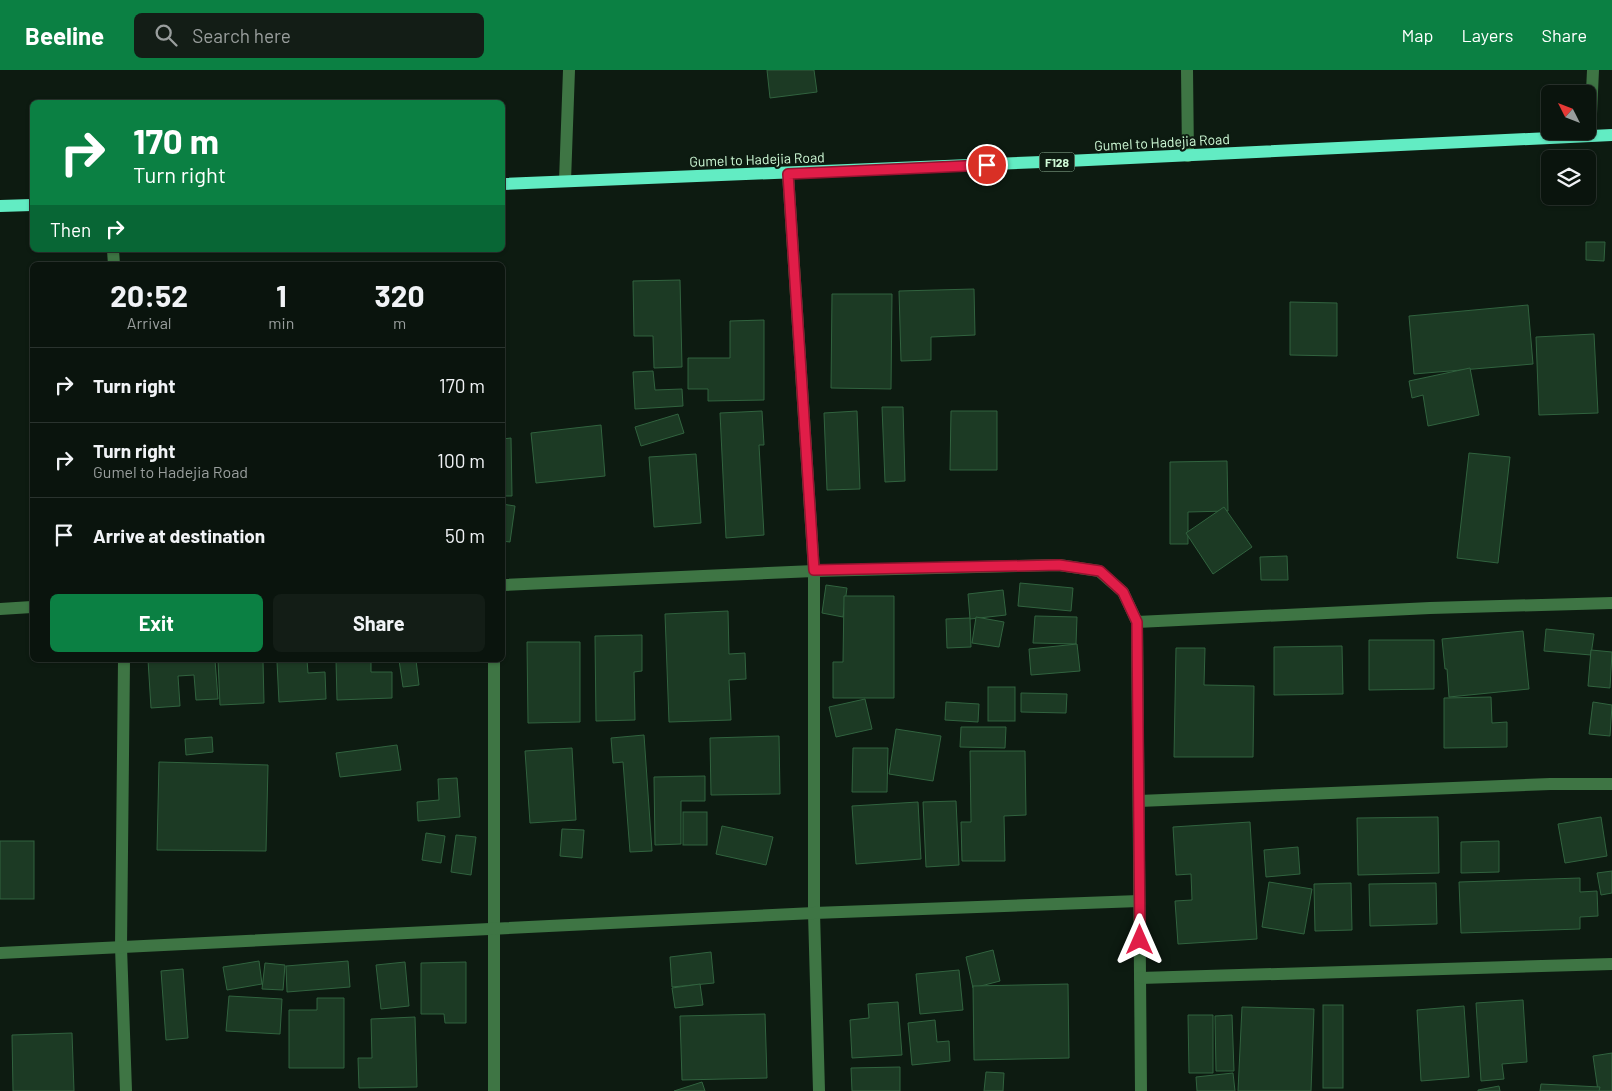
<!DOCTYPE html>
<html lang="en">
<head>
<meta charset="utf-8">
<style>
  body { margin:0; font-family:Barlow,sans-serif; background:#131d16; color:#f1f3f6; height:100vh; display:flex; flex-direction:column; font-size:19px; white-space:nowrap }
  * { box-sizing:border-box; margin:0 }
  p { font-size:16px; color:#999e9d }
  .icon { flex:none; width:28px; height:28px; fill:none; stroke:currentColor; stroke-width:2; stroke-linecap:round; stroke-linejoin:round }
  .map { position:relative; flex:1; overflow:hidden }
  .drawer { position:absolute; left:30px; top:192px; width:475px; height:400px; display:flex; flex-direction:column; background:#0a140d; border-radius:8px; box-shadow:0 1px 4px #0004,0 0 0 1px #2a332e }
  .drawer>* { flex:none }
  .top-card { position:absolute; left:30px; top:30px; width:475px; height:152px; border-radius:8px; box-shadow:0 1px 4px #0004,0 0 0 1px #2a332e; background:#0b8043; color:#fff; overflow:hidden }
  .needle { width:32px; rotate:312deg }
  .buttons { position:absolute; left:1541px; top:15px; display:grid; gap:10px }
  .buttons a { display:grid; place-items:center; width:55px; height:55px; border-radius:8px; background:#0a140d; box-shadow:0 1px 4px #0004,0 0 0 1px #2a332e; font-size:25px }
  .pin { position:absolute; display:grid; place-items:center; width:42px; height:42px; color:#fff; margin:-21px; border:2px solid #fff; border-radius:50%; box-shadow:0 1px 5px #0007 }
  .me { position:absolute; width:55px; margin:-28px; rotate:0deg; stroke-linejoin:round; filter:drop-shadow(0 0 4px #0008) }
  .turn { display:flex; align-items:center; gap:18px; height:105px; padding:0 20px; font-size:22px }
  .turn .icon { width:65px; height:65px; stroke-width:2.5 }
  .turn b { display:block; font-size:35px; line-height:42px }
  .then { display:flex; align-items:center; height:48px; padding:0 20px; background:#0003; gap:10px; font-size:19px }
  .eta { display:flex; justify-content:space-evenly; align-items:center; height:85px; text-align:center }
  .eta b { font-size:30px; font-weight:700; line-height:35px }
  .cta { display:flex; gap:10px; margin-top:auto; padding:10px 20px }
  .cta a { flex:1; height:58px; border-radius:8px; background:#0b8043; color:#fff; font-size:20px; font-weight:700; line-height:58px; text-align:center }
  .cta a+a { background:#131d16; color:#f1f3f6 }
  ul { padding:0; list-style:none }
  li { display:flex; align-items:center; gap:15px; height:75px; padding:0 20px; border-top:1px solid #2a332e }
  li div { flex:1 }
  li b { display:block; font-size:19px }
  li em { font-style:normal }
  header { display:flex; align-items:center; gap:30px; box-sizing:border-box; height:70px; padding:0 25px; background:#0b8043; color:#fff }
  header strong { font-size:24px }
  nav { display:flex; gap:28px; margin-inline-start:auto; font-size:18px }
  .search { width:350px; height:45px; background:#131d16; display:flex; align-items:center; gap:12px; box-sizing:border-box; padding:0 18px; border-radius:8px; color:#999e9d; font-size:19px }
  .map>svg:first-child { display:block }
  .building { fill:#1c3a24; stroke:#31633f }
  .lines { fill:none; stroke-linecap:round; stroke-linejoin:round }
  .minor { stroke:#3e7544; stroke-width:12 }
  .major { stroke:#62ecc3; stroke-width:12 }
  .route-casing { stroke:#92132f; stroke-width:12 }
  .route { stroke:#e11d48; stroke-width:9 }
  .labels { text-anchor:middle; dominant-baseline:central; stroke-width:4.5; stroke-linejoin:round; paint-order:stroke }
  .shield { fill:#0d1b11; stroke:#94b69b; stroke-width:1 }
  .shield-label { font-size:12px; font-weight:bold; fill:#cef9d6 }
  .street-label { font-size:14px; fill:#cef9d6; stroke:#0d1b11 }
</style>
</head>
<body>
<header>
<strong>Beeline</strong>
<div class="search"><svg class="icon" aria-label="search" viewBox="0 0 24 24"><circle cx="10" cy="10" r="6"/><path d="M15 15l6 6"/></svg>Search here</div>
<nav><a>Map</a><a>Layers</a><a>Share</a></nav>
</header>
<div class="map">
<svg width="1612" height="1021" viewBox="0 0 1612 1021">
  <rect width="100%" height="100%" fill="#0d1b11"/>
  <!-- building -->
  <g class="building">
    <path d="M 767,0 L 814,0 L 817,22 L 770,28 Z"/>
    <path d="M 1586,172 L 1605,172 L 1604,191 L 1586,190 Z"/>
    <path d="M 680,210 L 682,297 L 654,298 L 653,266 L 634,266 L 633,211 Z"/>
    <path d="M 974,219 L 975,265 L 931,267 L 931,290 L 901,291 L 899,221 Z"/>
    <path d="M 832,224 L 892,224 L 891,319 L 831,318 Z"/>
    <path d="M 1290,232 L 1337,233 L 1337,286 L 1290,285 Z"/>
    <path d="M 1528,235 L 1533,294 L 1414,304 L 1409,246 Z"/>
    <path d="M 764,250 L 764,330 L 708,331 L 708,319 L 688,319 L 688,288 L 730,288 L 730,251 Z"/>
    <path d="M 1594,264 L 1598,343 L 1539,345 L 1536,267 Z"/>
    <path d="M 1470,298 L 1479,345 L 1428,356 L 1423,325 L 1412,328 L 1409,311 Z"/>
    <path d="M 653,301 L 655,320 L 682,319 L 683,336 L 635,339 L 633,302 Z"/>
    <path d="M 882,337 L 903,337 L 905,411 L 885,412 Z"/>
    <path d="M 762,341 L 764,375 L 759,375 L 764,465 L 726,468 L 720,343 Z"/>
    <path d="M 857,341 L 860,419 L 827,420 L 824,343 Z"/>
    <path d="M 951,341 L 997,341 L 997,400 L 950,400 Z"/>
    <path d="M 678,344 L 684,363 L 641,376 L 635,357 Z"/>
    <path d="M 601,355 L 605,406 L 536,413 L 531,363 Z"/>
    <path d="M 511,368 L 512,426 L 502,426 L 502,369 Z"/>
    <path d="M 1469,383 L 1510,387 L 1498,493 L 1457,488 Z"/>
    <path d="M 696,384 L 701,453 L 654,457 L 649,387 Z"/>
    <path d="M 1227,391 L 1228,441 L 1188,442 L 1188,474 L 1170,474 L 1170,392 Z"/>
    <path d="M 502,434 L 515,436 L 510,472 L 502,471 Z"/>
    <path d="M 1224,437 L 1252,477 L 1213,504 L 1186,463 Z"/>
    <path d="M 1287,486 L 1288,510 L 1261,510 L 1260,487 Z"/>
    <path d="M 1020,513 L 1073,518 L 1071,541 L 1018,536 Z"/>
    <path d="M 826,515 L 847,518 L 843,547 L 822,543 Z"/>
    <path d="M 1003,520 L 1006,545 L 970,549 L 968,524 Z"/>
    <path d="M 844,526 L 894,526 L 894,628 L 833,628 L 833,592 L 843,592 Z"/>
    <path d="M 728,541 L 729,584 L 745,583 L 746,609 L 729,610 L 731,650 L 669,652 L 665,544 Z"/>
    <path d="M 1035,546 L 1077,547 L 1076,574 L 1033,573 Z"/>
    <path d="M 976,547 L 1004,552 L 999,577 L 972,573 Z"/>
    <path d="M 970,548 L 971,577 L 947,578 L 946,549 Z"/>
    <path d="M 1546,559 L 1594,564 L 1591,585 L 1544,581 Z"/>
    <path d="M 1523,561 L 1529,619 L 1449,627 L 1447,599 L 1445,599 L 1442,569 Z"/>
    <path d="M 642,565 L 642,601 L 634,602 L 635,650 L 596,651 L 595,566 Z"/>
    <path d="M 1369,570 L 1434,570 L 1434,619 L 1369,620 Z"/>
    <path d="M 527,572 L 580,572 L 580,652 L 528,653 Z"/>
    <path d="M 1077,574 L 1080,601 L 1031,605 L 1029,579 Z"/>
    <path d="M 1342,576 L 1343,624 L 1274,625 L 1274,577 Z"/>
    <path d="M 1176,578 L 1205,578 L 1204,615 L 1254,616 L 1253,687 L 1174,687 Z"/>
    <path d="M 1591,580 L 1612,582 L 1610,618 L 1588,616 Z"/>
    <path d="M 148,590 L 215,590 L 218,629 L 196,630 L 194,605 L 178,606 L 180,636 L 151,638 Z"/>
    <path d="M 218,590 L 289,590 L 263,591 L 264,633 L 220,635 Z"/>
    <path d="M 307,590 L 308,603 L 325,602 L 326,629 L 279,632 L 277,592 Z"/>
    <path d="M 336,590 L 371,590 L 371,602 L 392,602 L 392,628 L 337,630 Z"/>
    <path d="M 399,590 L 416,590 L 419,615 L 403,617 Z"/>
    <rect x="988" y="617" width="27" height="34"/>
    <path d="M 1021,623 L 1067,624 L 1066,643 L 1021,642 Z"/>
    <path d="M 1491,627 L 1492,653 L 1507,652 L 1507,677 L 1444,678 L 1444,628 Z"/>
    <path d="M 865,629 L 872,659 L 836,667 L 829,637 Z"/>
    <path d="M 946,632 L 979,634 L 978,652 L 945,650 Z"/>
    <path d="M 1593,632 L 1612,635 L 1610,666 L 1589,664 Z"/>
    <path d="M 961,657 L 1006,657 L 1005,678 L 960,677 Z"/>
    <path d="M 896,659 L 941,666 L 933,711 L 889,704 Z"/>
    <path d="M 644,665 L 652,781 L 630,782 L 623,692 L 613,693 L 611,668 Z"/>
    <path d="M 779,666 L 780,724 L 711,725 L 710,668 Z"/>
    <path d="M 212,667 L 213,682 L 186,685 L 185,669 Z"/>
    <path d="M 397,675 L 401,700 L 340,707 L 336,683 Z"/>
    <path d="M 572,678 L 576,750 L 530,753 L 525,681 Z"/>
    <path d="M 853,678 L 888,678 L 887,722 L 852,722 Z"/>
    <path d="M 970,681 L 1025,681 L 1026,745 L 1004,746 L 1005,791 L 962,791 L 961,752 L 971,752 Z"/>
    <path d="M 159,692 L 268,695 L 266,781 L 157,780 Z"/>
    <path d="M 705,706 L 705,731 L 681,731 L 681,774 L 655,775 L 654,707 Z"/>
    <path d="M 457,708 L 460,747 L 418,751 L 417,732 L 439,730 L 438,709 Z"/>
    <path d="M 956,731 L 959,795 L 926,797 L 923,732 Z"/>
    <path d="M 918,732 L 921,789 L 856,794 L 852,736 Z"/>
    <rect x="683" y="742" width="24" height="33"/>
    <path d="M 1438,747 L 1439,803 L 1358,805 L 1357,748 Z"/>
    <path d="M 1601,747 L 1607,786 L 1565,793 L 1558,754 Z"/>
    <path d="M 1250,752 L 1257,869 L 1178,874 L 1175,831 L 1192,830 L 1191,804 L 1176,805 L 1173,757 Z"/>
    <path d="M 722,756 L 773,767 L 766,795 L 716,784 Z"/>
    <path d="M 562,759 L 584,760 L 582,788 L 560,786 Z"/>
    <path d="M 426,763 L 445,766 L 441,793 L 422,790 Z"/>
    <path d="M 456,765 L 476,767 L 471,805 L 451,802 Z"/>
    <rect x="0" y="771" width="34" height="58"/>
    <path d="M 1499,771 L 1499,802 L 1461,803 L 1461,772 Z"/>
    <path d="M 1298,777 L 1300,804 L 1266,807 L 1264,780 Z"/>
    <path d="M 1612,801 L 1612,823 L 1601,825 L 1597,803 Z"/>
    <path d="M 1580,808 L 1580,822 L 1597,821 L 1598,846 L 1580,847 L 1580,859 L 1461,863 L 1459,812 Z"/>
    <path d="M 1269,812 L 1312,819 L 1304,864 L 1262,857 Z"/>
    <path d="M 1351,813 L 1352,860 L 1315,861 L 1314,814 Z"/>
    <path d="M 1436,813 L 1437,854 L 1370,856 L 1369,814 Z"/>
    <path d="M 993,880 L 1000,911 L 973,918 L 966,887 Z"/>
    <path d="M 711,882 L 714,913 L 672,917 L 670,887 Z"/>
    <path d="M 259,891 L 262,914 L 227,920 L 223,897 Z"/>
    <path d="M 348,891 L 350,917 L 287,922 L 286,896 Z"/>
    <path d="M 405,892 L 409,936 L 381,939 L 376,895 Z"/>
    <path d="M 466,892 L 466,953 L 445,953 L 444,944 L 421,944 L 421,893 Z"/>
    <path d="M 265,893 L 285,895 L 283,920 L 262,919 Z"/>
    <path d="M 183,899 L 188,968 L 166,970 L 161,901 Z"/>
    <path d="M 959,900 L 963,940 L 920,944 L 916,904 Z"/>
    <path d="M 700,914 L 703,935 L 675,938 L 672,918 Z"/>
    <path d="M 1068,914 L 1069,988 L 974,990 L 973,916 Z"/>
    <path d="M 229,926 L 282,929 L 280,964 L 226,961 Z"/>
    <path d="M 317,928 L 344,928 L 344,998 L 289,998 L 289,940 L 317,940 Z"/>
    <path d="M 1523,930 L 1527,992 L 1502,994 L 1504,1009 L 1481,1011 L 1476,933 Z"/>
    <path d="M 898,932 L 902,985 L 852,988 L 850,950 L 869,948 L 868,934 Z"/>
    <rect x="1323" y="935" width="20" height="83"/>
    <path d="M 1464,936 L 1469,1007 L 1421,1011 L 1417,940 Z"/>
    <path d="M 1242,937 L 1314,939 L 1311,1021 L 1238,1021 Z"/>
    <path d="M 765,944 L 767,1008 L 682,1010 L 680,946 Z"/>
    <path d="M 1188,945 L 1213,945 L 1213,1003 L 1189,1003 Z"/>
    <path d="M 1232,945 L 1234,1001 L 1216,1001 L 1215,946 Z"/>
    <path d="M 415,947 L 417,1017 L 359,1018 L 358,988 L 372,988 L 371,949 Z"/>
    <path d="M 935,950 L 937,972 L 949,971 L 950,991 L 912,995 L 908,953 Z"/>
    <path d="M 72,963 L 74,1021 L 13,1021 L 12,965 Z"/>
    <path d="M 1612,983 L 1612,1021 L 1598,1021 L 1593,986 Z"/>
    <path d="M 900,997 L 900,1021 L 852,1021 L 851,998 Z"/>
    <path d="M 986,1002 L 1004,1003 L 1003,1021 L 984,1021 Z"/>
    <path d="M 1233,1003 L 1235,1021 L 1197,1021 L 1196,1007 Z"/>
    <path d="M 702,1012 L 705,1021 L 674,1021 Z"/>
    <path d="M 1541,1014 L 1600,1017 L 1599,1021 L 1540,1021 Z"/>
    <path d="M 1499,1016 L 1500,1021 L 1478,1021 L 1478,1020 Z"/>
  </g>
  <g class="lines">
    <!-- minor -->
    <g class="minor">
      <path d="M 1187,0 L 1188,86"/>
      <path d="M 1590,66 L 1593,0"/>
      <path d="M 788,104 L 814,501 L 814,843 L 819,1021"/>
      <path d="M 565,111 L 569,0"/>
      <path d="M 113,180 L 114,195"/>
      <path d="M 502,515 L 814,501 L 1059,495 L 1099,501 L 1123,522 L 1137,552 L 1141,1021"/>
      <path d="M 0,539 L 32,537"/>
      <path d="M 1137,552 L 1430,538 L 1612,533"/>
      <path d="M 124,590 L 121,877 L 126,1021"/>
      <path d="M 494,590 L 494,1021"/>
      <path d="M 1139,731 L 1550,714 L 1612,714"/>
      <path d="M 0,883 L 814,843 L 1139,831"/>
      <path d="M 1140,908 L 1612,894"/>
    </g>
    <!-- major -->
    <g class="major">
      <path d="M 502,114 L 1067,91 L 1612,65"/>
      <path d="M 0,136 L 32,135"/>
    </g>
  </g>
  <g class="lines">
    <!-- route casing -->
    <g class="route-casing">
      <path id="route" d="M 987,95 L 788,104 L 814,500 L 1059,495 L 1100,501 L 1123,522 L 1137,552 L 1140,870"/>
    </g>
    <!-- route -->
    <use href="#route" class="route"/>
  </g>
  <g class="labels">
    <!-- shield labels -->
    <rect class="shield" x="1039.5" y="82.5" width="35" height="19" rx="4"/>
    <g class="shield-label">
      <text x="1057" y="92">F128</text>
    </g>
    <!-- street labels -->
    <g class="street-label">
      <text transform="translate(1162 72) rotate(-3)">Gumel to Hadejia Road</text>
      <text transform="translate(757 89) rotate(-2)">Gumel to Hadejia Road</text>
    </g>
  </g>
</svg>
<div class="buttons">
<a><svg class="needle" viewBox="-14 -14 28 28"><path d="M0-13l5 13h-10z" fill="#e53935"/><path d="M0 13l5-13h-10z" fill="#999e9d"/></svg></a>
<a><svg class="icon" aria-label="layers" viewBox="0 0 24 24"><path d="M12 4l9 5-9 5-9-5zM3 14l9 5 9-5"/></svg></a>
</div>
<div class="pin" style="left:987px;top:95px;background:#d93025"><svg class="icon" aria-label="arrive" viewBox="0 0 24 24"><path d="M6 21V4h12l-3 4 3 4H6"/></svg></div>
<svg class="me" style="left:1140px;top:870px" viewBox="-20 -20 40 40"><path d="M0-17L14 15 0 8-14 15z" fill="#e11d48" stroke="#fff" stroke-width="4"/></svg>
<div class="top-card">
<div class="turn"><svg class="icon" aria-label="right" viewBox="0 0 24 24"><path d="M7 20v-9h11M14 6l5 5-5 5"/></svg><div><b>170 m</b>Turn right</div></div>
<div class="then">Then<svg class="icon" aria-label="right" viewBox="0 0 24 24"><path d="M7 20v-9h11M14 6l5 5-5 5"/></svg></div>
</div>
<section class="drawer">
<div class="eta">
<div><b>20:52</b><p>Arrival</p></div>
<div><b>1</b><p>min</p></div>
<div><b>320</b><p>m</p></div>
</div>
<ul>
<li><svg class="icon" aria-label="right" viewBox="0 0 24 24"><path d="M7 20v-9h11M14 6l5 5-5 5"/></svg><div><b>Turn right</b></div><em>170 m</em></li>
<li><svg class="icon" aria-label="right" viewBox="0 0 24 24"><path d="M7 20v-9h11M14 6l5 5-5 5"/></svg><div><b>Turn right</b><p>Gumel to Hadejia Road</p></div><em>100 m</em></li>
<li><svg class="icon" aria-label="arrive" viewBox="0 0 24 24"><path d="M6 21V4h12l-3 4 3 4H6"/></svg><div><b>Arrive at destination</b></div><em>50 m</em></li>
</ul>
<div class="cta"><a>Exit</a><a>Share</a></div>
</section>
</div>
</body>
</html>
